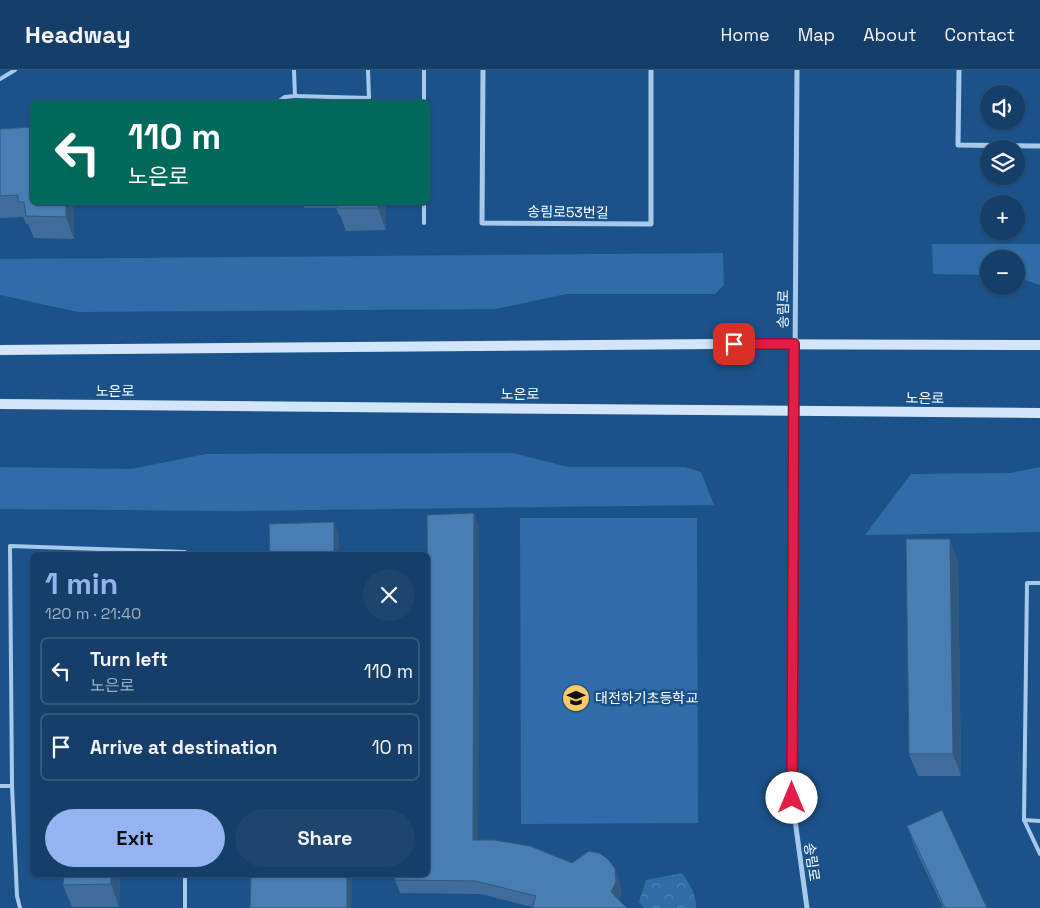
<!DOCTYPE html>
<html lang="en">
<head>
<meta charset="utf-8">
<style>
  body { margin:0; font-family:"Space Grotesk","Noto Sans KR",sans-serif; background:#1e456e; color:#f1f3f6; height:100vh; display:flex; flex-direction:column; font-size:19px; white-space:nowrap }
  * { box-sizing:border-box; margin:0 }
  p { font-size:16px; color:#9daec0 }
  .icon { flex:none; width:28px; height:28px; fill:none; stroke:currentColor; stroke-width:2; stroke-linecap:round; stroke-linejoin:round }
  .map { position:relative; flex:1; overflow:hidden }
  .drawer { position:absolute; left:30px; top:482px; width:400px; height:325px; display:flex; flex-direction:column; background:#153e68; border-radius:8px; box-shadow:0 1px 4px #0004,0 0 0 1px #34577c }
  .drawer>* { flex:none }
  .top-card { position:absolute; left:30px; top:30px; width:400px; height:105px; border-radius:8px; box-shadow:0 1px 4px #0004,0 0 0 1px #34577c; background:#00695c; color:#fff; overflow:hidden }
  .tools { position:absolute; left:980px; top:15px; display:grid; gap:10px }
  .tools a { display:grid; place-items:center; width:45px; height:45px; border-radius:50%; background:#153e68; box-shadow:0 1px 4px #0004,0 0 0 1px #34577c; font-size:25px }
  .pin { position:absolute; display:grid; place-items:center; width:42px; height:42px; color:#fff; margin:-21px; border-radius:10px; box-shadow:0 2px 8px #0006 }
  .me { position:absolute; width:55px; margin:-28px; rotate:0deg; stroke-linejoin:round; filter:drop-shadow(0 0 4px #0008) }
  .turn { display:flex; align-items:center; gap:18px; height:105px; padding:0 15px; font-size:22px }
  .turn .icon { width:65px; height:65px; stroke-width:2.5 }
  .turn b { display:block; font-size:35px; line-height:42px }
  .round { display:grid; place-items:center; flex:none; width:52px; height:52px; border-radius:26px; background:#1e456e }
  .headline { display:flex; align-items:center; justify-content:space-between; height:85px; padding:0 15px }
  h1 { font-size:30px; font-weight:600; line-height:38px; color:#95b2f1 }
  .primary-button { display:flex; gap:10px; margin-top:auto; padding:10px 15px }
  .primary-button a { flex:1; height:58px; border-radius:30px; background:#95b2f1; color:#111; font-size:20px; font-weight:600; line-height:58px; text-align:center }
  .primary-button a+a { background:#1e456e; color:#f1f3f6 }
  ul { padding:0; list-style:none }
  li { display:flex; align-items:center; gap:15px; height:68px; margin:0 10px 8px; padding:0 5px; border:2px solid #34577c; border-radius:8px }
  li div { flex:1 }
  li b { display:block; font-size:19px }
  li em { font-style:normal }
  header { display:flex; align-items:center; gap:30px; box-sizing:border-box; height:70px; padding:0 25px; background:#153e68; border-bottom:1px solid #34577c }
  header strong { font-size:24px }
  nav { display:flex; gap:28px; margin-inline-start:auto; font-size:18px }
  .map>svg:first-child { display:block }
  .green { fill:#2f6ca8 }
  .forest { fill:url(#forest-crowns) }
  .lines { fill:none; stroke-linecap:round; stroke-linejoin:round }
  .lane { stroke:#a7caec; stroke-width:4 }
  .street { stroke:#a7caec; stroke-width:5 }
  .secondary { stroke:#d3e5f9; stroke-width:10 }
  .wall { fill:#3f6c9b }
  .shaded-wall { fill:#33587e }
  .building { fill:#497eb4; stroke:#33587e }
  .route-casing { stroke:#92132f; stroke-width:12 }
  .route { stroke:#e11d48; stroke-width:9 }
  .labels { text-anchor:middle; dominant-baseline:central; stroke-width:5; stroke-linejoin:round; paint-order:stroke }
  .street-label { font-size:14px; fill:#fff; stroke:#1c528a }
  .poi-label { font-size:14px; fill:#fff; stroke:#1c528a; text-anchor:start }
</style>
</head>
<body>
<header>
<strong>Headway</strong>
<nav><a>Home</a><a>Map</a><a>About</a><a>Contact</a></nav>
</header>
<div class="map">
<svg width="1040" height="838" viewBox="0 0 1040 838">
  <defs>
    <pattern id="forest-crowns" width="20" height="18" patternUnits="userSpaceOnUse" patternTransform="scale(1.25)"><rect width="20" height="18" fill="#2f6ca8"/><path d="M2 6a3 3 0 1 1 6 0M12 15a3 3 0 1 1 6 0" fill="none" stroke="#4e82b5"/></pattern>
  </defs>
  <rect width="100%" height="100%" fill="#1c528a"/>
  <!-- green -->
  <g class="green">
    <path d="M 932,174 L 1040,174 L 1040,215 L 1016,207 L 1016,189 L 989,189 L 989,205 L 933,204 Z"/>
    <path d="M 723,183 L 724,215 L 715,224 L 566,224 L 496,239 L 78,242 L 0,225 L 0,189 Z"/>
    <path d="M 513,383 L 568,397 L 685,397 L 701,402 L 714,435 L 235,441 L 0,439 L 0,397 L 131,399 L 206,384 Z"/>
    <path d="M 1040,397 L 1040,462 L 865,465 L 911,404 L 1010,403 Z"/>
    <path d="M 520,448 L 697,448 L 698,753 L 521,754 Z"/>
  </g>
  <!-- forest -->
  <path class="forest" d="M 682,803 C 690,815 696,823 696,838 L 644,838 L 639,832 L 646,810 Z"/>
  <g class="lines">
    <!-- lane -->
    <g class="lane">
      <path d="M 0,9 L 15,0"/>
      <path d="M 295,26 L 369,28 L 368,0"/>
      <path d="M 278,32 L 285,27 L 295,26 L 294,0"/>
      <path d="M 424,32 L 424,0"/>
      <path d="M 424,153 L 424,132"/>
      <path d="M 1040,513 L 1027,513 L 1024,750 L 1040,784"/>
      <path d="M 0,716 L 12,716"/>
      <path d="M 1024,750 L 1040,751"/>
      <path d="M 20,838 L 17,826 L 12,716 L 10,476 L 185,482 L 185,485"/>
      <path d="M 185,838 L 185,805"/>
    </g>
    <!-- street -->
    <g class="street">
      <path d="M 483,0 L 482,153 L 651,154 L 651,0"/>
      <path d="M 797,0 L 792,728 L 807,838"/>
      <path d="M 959,0 L 958,75 L 1040,76"/>
    </g>
    <!-- secondary -->
    <g class="secondary">
      <path d="M 0,280 L 715,274 L 1040,275"/>
      <path d="M 0,334 L 1040,343"/>
    </g>
  </g>
  <!-- wall -->
  <g class="wall">
    <path d="M 0,59 L 32,132 L 73,132 L 74,169 L 34,168 L 28,154 L 26,154 L 23,147 L 0,148 Z"/>
    <path d="M 302,132 L 386,132 L 386,160 L 346,161 L 340,145 L 339,145 L 336,138 L 304,138 Z"/>
    <path d="M 479,457 L 478,770 L 572,793 L 615,799 L 620,813 L 621,826 L 532,837 L 481,824 L 400,823 L 395,810 L 428,770 L 428,536 Z"/>
    <path d="M 958,491 L 961,706 L 918,706 L 909,684 Z"/>
    <path d="M 907,756 L 987,838 L 943,838 L 915,778 Z"/>
    <path d="M 64,805 L 120,805 L 119,837 L 72,837 L 63,815 Z"/>
  </g>
  <!-- shaded-wall -->
  <g class="shaded-wall">
    <path d="M 66,132 L 73,132 L 74,169 L 66,147 Z"/>
    <path d="M 378,132 L 386,132 L 386,160 L 378,138 Z"/>
    <path d="M 474,443 L 479,457 L 478,784 L 473,770 Z"/>
    <path d="M 334,452 L 339,465 L 339,485 L 334,485 Z"/>
    <path d="M 950,469 L 958,491 L 961,706 L 953,684 Z"/>
    <path d="M 615,799 L 620,813 L 621,826 L 616,835 L 611,822 Z"/>
    <path d="M 111,805 L 120,805 L 119,837 L 111,814 Z"/>
    <rect x="347" y="805" width="5" height="33"/>
  </g>
  <!-- building -->
  <g class="building">
    <path d="M 32,57 L 32,132 L 66,132 L 66,147 L 26,146 L 24,132 L 18,132 L 18,125 L 0,126 L 0,59 Z"/>
    <path d="M 337,132 L 378,132 L 378,138 L 338,138 Z"/>
    <path d="M 474,443 L 473,770 L 494,770 L 530,776 L 572,793 L 589,781 L 599,783 L 608,789 L 615,799 L 616,812 L 611,822 L 627,838 L 532,838 L 536,826 L 476,811 L 395,810 L 395,805 L 428,805 L 428,536 L 427,445 Z"/>
    <path d="M 334,452 L 334,485 L 270,485 L 269,454 Z"/>
    <path d="M 906,469 L 950,469 L 953,684 L 909,684 Z"/>
    <path d="M 942,740 L 987,838 L 945,838 L 907,756 Z"/>
    <path d="M 64,805 L 111,805 L 111,814 L 63,815 Z"/>
    <path d="M 251,805 L 347,805 L 347,838 L 250,838 Z"/>
  </g>
  <g class="lines">
    <!-- route casing -->
    <g class="route-casing">
      <path id="route" d="M 734,274 L 794,274 L 792,728"/>
    </g>
    <!-- route -->
    <use href="#route" class="route"/>
  </g>
  <!-- icons -->
  <defs>
    <g id="school-disc" transform="scale(1.4375)"><circle r="9.5" fill="#fdc964" stroke="#1c528a"/><path d="M0-5L7-2L0 1L-7-2ZM-4 1L0 2.5L4 1V4Q0 6-4 4Z" fill="#111"/></g>
  </defs>
  <g fill-rule="evenodd">
    <use href="#school-disc" x="576" y="628"/>
  </g>
  <g class="labels">
    <!-- street labels -->
    <g class="street-label">
      <text transform="translate(568 142) rotate(1)">송림로53번길</text>
      <text transform="translate(783 239) rotate(-89)">송림로</text>
      <text x="115" y="321">노은로</text>
      <text x="520" y="324">노은로</text>
      <text transform="translate(925 328) rotate(1)">노은로</text>
      <text transform="translate(812 792) rotate(82)">송림로</text>
    </g>
    <!-- poi labels -->
    <g class="poi-label">
      <text x="595" y="628">대전하기초등학교</text>
    </g>
  </g>
</svg>
<div class="tools">
<a><svg class="icon" aria-label="sound" viewBox="0 0 24 24"><path d="M4 9h4l5-4v14l-5-4H4zM17 9q2 3 0 6"/></svg></a>
<a><svg class="icon" aria-label="layers" viewBox="0 0 24 24"><path d="M12 4l9 5-9 5-9-5zM3 14l9 5 9-5"/></svg></a>
<a>+</a>
<a>−</a>
</div>
<div class="pin" style="left:734px;top:274px;background:#d93025"><svg class="icon" aria-label="arrive" viewBox="0 0 24 24"><path d="M6 21V4h12l-3 4 3 4H6"/></svg></div>
<svg class="me" style="left:792px;top:728px" viewBox="-20 -20 40 40"><circle r="19" fill="#fff"/><path d="M0-13L10 11 0 6-10 11z" fill="#e11d48"/></svg>
<div class="top-card">
<div class="turn"><svg class="icon" aria-label="left" viewBox="0 0 24 24"><path d="M17 20v-9H6M10 6l-5 5 5 5"/></svg><div><b>110 m</b>노은로</div></div>
</div>
<section class="drawer">
<div class="headline"><div><h1>1 min</h1><p>120 m · 21:40</p></div><a class="round"><svg class="icon" aria-label="close" viewBox="0 0 24 24"><path d="M6 6l12 12M18 6L6 18"/></svg></a></div>
<ul>
<li><svg class="icon" aria-label="left" viewBox="0 0 24 24"><path d="M17 20v-9H6M10 6l-5 5 5 5"/></svg><div><b>Turn left</b><p>노은로</p></div><em>110 m</em></li>
<li><svg class="icon" aria-label="arrive" viewBox="0 0 24 24"><path d="M6 21V4h12l-3 4 3 4H6"/></svg><div><b>Arrive at destination</b></div><em>10 m</em></li>
</ul>
<div class="primary-button"><a>Exit</a><a>Share</a></div>
</section>
</div>
</body>
</html>
